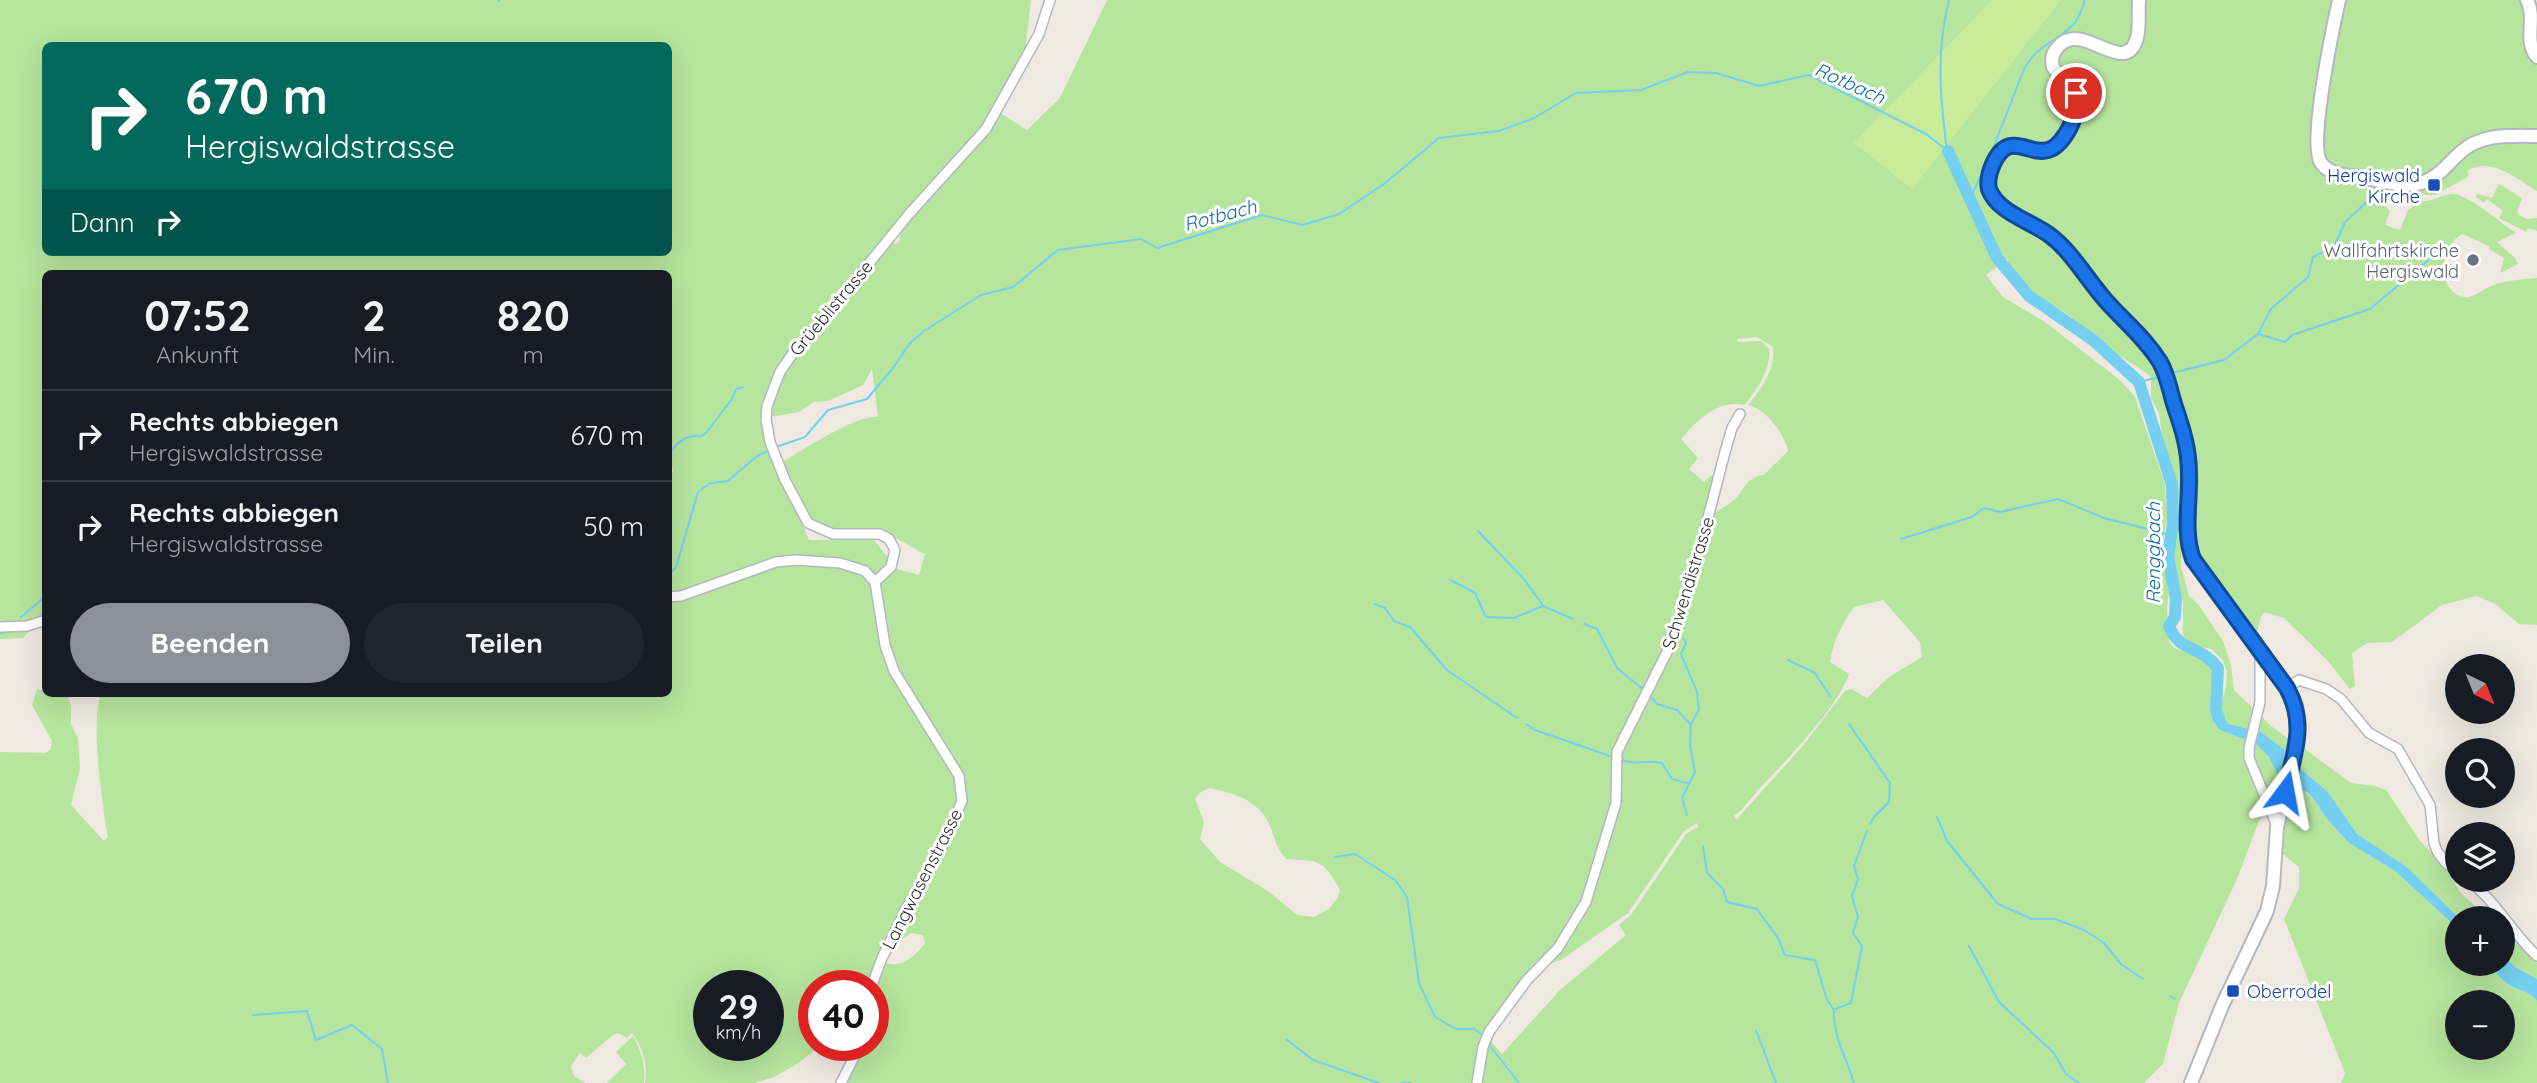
<!DOCTYPE html>
<html lang="de">
<head>
<meta charset="utf-8">
<style>
  body { margin:0; font-family:Quicksand,sans-serif; background:#20242c; color:#f1f3f6; height:100vh; display:flex; flex-direction:column; font-size:26px; white-space:nowrap }
  * { box-sizing:border-box; margin:0 }
  p { font-size:23px; color:#9ea1a6 }
  .icon { flex:none; width:38px; height:38px; fill:none; stroke:currentColor; stroke-width:2; stroke-linecap:round; stroke-linejoin:round }
  .map { position:relative; flex:1; overflow:hidden }
  .panel { position:absolute; left:42px; top:270px; width:630px; height:427px; display:flex; flex-direction:column; background:#171b24; border-radius:10px; box-shadow:0 7px 28px #0002 }
  .panel>* { flex:none }
  .banner { position:absolute; left:42px; top:42px; width:630px; height:214px; border-radius:10px; box-shadow:0 7px 28px #0002; background:#00695c; color:#fff; overflow:hidden }
  .needle { width:46px; rotate:137deg }
  .fabs { position:absolute; left:2445px; top:654px; display:grid; gap:14px }
  .fabs a { display:grid; place-items:center; width:70px; height:70px; border-radius:50%; background:#171b24; box-shadow:0 7px 28px #0002; font-size:35px }
  .speed { position:absolute; left:693px; top:970px; display:flex; gap:14px; font-size:35px; font-weight:700; text-align:center }
  .speed>* { display:grid; place-content:center; width:91px; height:91px; border-radius:50%; background:#171b24; box-shadow:0 7px 28px #0002; line-height:1 }
  .speed small { font-size:18px; font-weight:400 }
  .speed .limit { border:10px solid #d22; background:#fff; color:#111 }
  .pin { position:absolute; display:grid; place-items:center; width:60px; height:60px; color:#fff; margin:-30px; border:4px solid #fff; border-radius:50%; box-shadow:0 2px 7px #0007 }
  .me { position:absolute; width:77px; margin:-38px; rotate:13deg; stroke-linejoin:round; filter:drop-shadow(0 0 5px #0008) }
  .turn { display:flex; align-items:center; gap:24px; height:147px; padding:0 28px; font-size:32px }
  .turn .icon { width:91px; height:91px; stroke-width:2.5 }
  .turn b { display:block; font-size:49px; line-height:60px }
  .then { display:flex; align-items:center; height:66px; padding:0 28px; background:#0003; gap:14px; font-size:26px }
  .eta { display:flex; justify-content:space-evenly; align-items:center; height:119px; text-align:center }
  .eta b { font-size:42px; font-weight:800; line-height:49px }
  .button { display:flex; gap:14px; margin-top:auto; padding:14px 28px }
  .button a { flex:1; height:80px; border-radius:42px; background:#8c9099; color:#fff; font-size:28px; font-weight:800; line-height:80px; text-align:center }
  .button a+a { background:#20242c; color:#f1f3f6 }
  ul { padding:0; list-style:none }
  li { display:flex; align-items:center; gap:21px; height:91px; padding:0 28px; border-top:2px solid #363941 }
  li div { flex:1 }
  li b { display:block; font-size:26px }
  li em { font-style:normal }
  .map>svg:first-child { display:block }
  .green { fill:#b6e59e; fill-rule:evenodd }
  .pitch { fill:#c9ec9a }
  .water { fill:#75cff0 }
  .lines { fill:none; stroke-linecap:round; stroke-linejoin:round }
  .stream { stroke:#75cff0; stroke-width:2 }
  .river { stroke:#75cff0; stroke-width:12 }
  .street-casing { stroke:#b4b7c1; stroke-width:12 }
  .secondary-casing { stroke:#b4b7c1; stroke-width:16 }
  .street { stroke:#fff; stroke-width:9 }
  .secondary { stroke:#fff; stroke-width:12 }
  .route-casing { stroke:#114b97; stroke-width:18 }
  .route { stroke:#1a73e8; stroke-width:12 }
  .transit-dot { fill:#1a4fb4; stroke:#fff; stroke-width:2.5 }
  .worship-dot { fill:#6b7280; stroke:#fff; stroke-width:2.5 }
  .labels { text-anchor:middle; dominant-baseline:central; stroke-width:6; stroke-linejoin:round; paint-order:stroke }
  .transit-label { font-size:18px; fill:#164399; stroke:#fff; text-anchor:end }
  .worship-label { font-size:18px; fill:#5b616d; stroke:#fff; text-anchor:end }
  .street-label { font-size:18px; fill:#2e2e2e; stroke:#fff }
  .water-label { font-size:19px; font-style:italic; fill:#0d6fa3; stroke:#fff }
</style>
</head>
<body>
<div class="map">
<svg width="2537" height="1083" viewBox="0 0 2537 1083">
  <rect width="100%" height="100%" fill="#efe9e1"/>
  <!-- green -->
  <g class="green">
    <path d="M 0,0 L 1031,0 L 1024,60 L 991,107 L 1027,130 L 1060,98 L 1107,0 L 2135,0 C 2135,11 2136,23 2134,34 C 2128,78 2085,18 2059,42 C 2052,49 2048,56 2049,66 C 2055,79 2073,85 2075,100 C 2076,109 2070,118 2066,126 C 2062,133 2058,143 2049,146 C 2039,150 2028,142 2018,142 C 1988,141 1980,177 1985,200 C 2007,217 2033,225 2054,242 C 2071,257 2084,279 2099,297 C 2121,324 2147,345 2164,376 L 2183,444 L 2186,490 L 2182,493 L 2181,567 L 2189,596 L 2198,604 L 2223,641 L 2231,665 L 2234,690 L 2271,726 L 2292,741 L 2289,753 L 2261,732 L 2228,724 L 2223,719 L 2221,705 L 2226,687 L 2227,672 L 2223,661 L 2212,649 L 2192,645 L 2185,641 L 2183,635 L 2183,602 L 2172,553 L 2176,484 L 2163,442 L 2159,413 L 2151,398 L 2151,379 L 2149,375 C 2133,363 2115,354 2099,342 C 2085,332 2075,318 2061,310 C 2043,299 2005,285 2008,259 L 1986,275 L 2003,297 L 2045,322 L 2121,381 L 2135,397 L 2165,484 L 2167,517 L 2162,550 L 2169,592 L 2167,608 L 2169,641 L 2174,648 L 2205,659 L 2213,666 L 2215,672 L 2211,707 L 2212,718 L 2218,729 L 2256,744 L 2269,757 L 2282,781 L 2276,816 L 2274,810 L 2266,809 L 2259,821 L 2237,879 L 2179,1003 L 2163,1064 L 2144,1083 L 842,1083 L 862,1045 L 873,1045 L 873,986 L 883,962 C 900,970 915,957 925,943 L 923,935 L 911,933 L 888,950 L 918,891 C 900,907 877,962 870,985 L 814,985 L 816,1049 L 799,1063 L 774,1077 L 755,1083 L 645,1083 C 648,1065 643,1047 632,1033 L 627,1038 L 618,1033 L 613,1035 L 586,1058 L 580,1053 L 571,1066 L 574,1076 L 586,1083 L 0,1083 L 0,752 L 46,753 L 50,750 L 52,741 L 32,705 L 37,689 L 45,691 L 46,693 L 68,696 L 71,706 L 71,724 L 78,738 L 80,769 L 71,805 L 104,841 L 108,837 C 103,810 89,715 102,693 L 668,693 L 668,479 L 673,471 L 668,447 L 668,273 L 46,273 L 45,614 L 23,638 L 0,639 ZM 46,46 L 668,46 L 668,252 L 46,252 ZM 932,189 L 934,194 L 901,232 L 899,242 L 885,246 C 870,264 855,282 840,300 C 817,329 763,377 769,417 L 799,412 L 814,402 L 828,401 L 863,385 L 872,369 L 878,417 C 857,414 802,451 782,462 L 809,521 C 832,540 855,524 880,531 C 893,535 912,548 925,554 L 919,575 L 897,569 L 874,540 L 809,540 L 764,433 C 762,411 768,391 779,371 C 791,349 811,332 827,313 C 860,271 892,224 932,189 ZM 1757,337 L 1773,347 C 1776,370 1761,388 1748,405 C 1766,409 1784,433 1788,451 L 1764,475 C 1747,476 1744,491 1735,499 C 1728,505 1718,511 1710,515 L 1677,635 L 1642,705 L 1644,713 L 1637,717 L 1618,752 L 1619,798 L 1588,901 L 1575,924 L 1548,964 L 1561,960 L 1628,913 L 1684,831 L 1697,823 L 1698,827 L 1686,834 L 1631,915 L 1619,925 L 1626,935 L 1561,989 L 1502,1054 L 1488,1038 L 1488,1030 L 1514,992 L 1561,942 L 1582,905 L 1614,807 L 1615,751 L 1670,644 L 1688,588 L 1718,473 L 1715,472 L 1704,482 L 1689,469 L 1698,458 L 1681,439 C 1697,421 1717,399 1745,405 C 1757,388 1771,371 1769,349 L 1761,341 L 1737,342 L 1738,339 ZM 1883,600 L 1920,642 L 1922,657 L 1889,677 L 1867,698 L 1851,689 L 1845,691 L 1801,748 L 1736,820 L 1734,816 C 1744,809 1751,797 1760,788 C 1786,760 1837,709 1849,674 L 1830,662 C 1833,642 1842,623 1854,607 ZM 1210,788 C 1231,793 1250,797 1264,815 C 1274,829 1273,845 1286,859 C 1320,861 1323,859 1340,890 L 1337,899 L 1329,909 L 1314,917 L 1297,915 L 1268,891 L 1220,862 L 1200,839 L 1204,822 L 1195,799 L 1201,792 ZM 709,985 L 768,985 L 768,1045 L 709,1045 Z"/>
    <path d="M 2142,0 L 2524,0 L 2537,62 L 2537,134 L 2492,135 L 2423,178 L 2385,186 L 2384,205 L 2390,211 L 2385,225 L 2400,230 L 2408,210 L 2419,201 C 2434,202 2438,196 2451,194 C 2464,191 2502,224 2516,233 L 2497,242 L 2515,258 L 2518,264 L 2500,273 L 2504,258 L 2489,249 L 2489,246 L 2462,234 C 2440,246 2435,292 2465,297 C 2472,298 2478,293 2485,289 C 2502,280 2517,280 2537,278 L 2537,625 L 2519,624 L 2495,604 L 2477,596 L 2442,605 L 2392,642 L 2367,643 L 2352,653 L 2355,686 L 2350,689 L 2327,660 L 2284,618 L 2264,612 L 2261,617 L 2256,635 L 2252,634 L 2203,567 L 2192,545 L 2192,445 L 2139,328 L 2082,266 L 2029,218 L 1997,196 L 1993,177 L 2005,154 L 2013,149 L 2044,154 L 2082,109 L 2056,66 L 2057,52 L 2075,41 L 2125,56 Z"/>
    <path d="M 2537,139 L 2537,191 C 2517,179 2491,156 2467,171 L 2469,175 L 2466,178 L 2435,195 L 2426,195 L 2420,191 L 2441,182 L 2441,180 L 2455,162 L 2482,143 Z"/>
    <path d="M 2499,184 L 2522,198 L 2517,211 L 2519,215 L 2527,219 L 2537,218 L 2537,231 L 2528,228 L 2526,232 L 2499,218 L 2503,211 L 2487,199 L 2484,203 L 2476,197 L 2477,194 L 2492,198 Z"/>
    <path d="M 2301,746 L 2351,783 L 2375,786 L 2386,790 L 2420,841 L 2444,865 L 2460,892 L 2489,919 L 2460,919 L 2408,868 L 2364,841 L 2348,824 L 2327,791 L 2296,765 Z"/>
    <path d="M 2299,788 L 2313,798 L 2327,819 L 2349,843 L 2395,871 L 2457,928 L 2457,964 L 2490,964 C 2496,973 2502,981 2511,986 C 2521,991 2530,992 2537,1001 L 2537,1083 L 2341,1083 L 2345,1073 L 2284,919 L 2299,888 L 2299,867 L 2283,854 L 2286,819 L 2283,818 L 2288,795 L 2295,789 ZM 2457,1003 L 2502,1003 L 2502,1048 L 2457,1048 Z"/>
    <path d="M 2502,930 L 2537,963 L 2537,979 L 2515,967 L 2503,955 Z"/>
    <path d="M 633,1036 C 641,1050 646,1066 644,1083 L 607,1083 L 626,1064 L 616,1052 Z"/>
  </g>
  <!-- pitch -->
  <path class="pitch" d="M 1992,0 L 2061,0 L 1912,189 L 1854,143 Z"/>
  <!-- water -->
  <g class="water">
    <path d="M 2221,705 L 2221,714 L 2228,724 L 2261,732 L 2289,753 L 2296,765 L 2327,791 L 2357,834 L 2408,868 L 2460,919 L 2457,919 L 2457,928 L 2395,871 L 2349,843 L 2327,819 L 2313,798 L 2307,792 L 2295,789 L 2288,795 L 2269,757 L 2256,744 L 2218,729 L 2212,718 L 2211,707 Z"/>
    <path d="M 2503,955 L 2515,967 L 2537,979 L 2537,1001 C 2530,992 2521,991 2511,986 C 2502,981 2496,973 2490,964 L 2502,964 Z"/>
  </g>
  <g class="lines">
    <!-- stream -->
    <g class="stream">
      <path d="M 499,0 L 499,1"/>
      <path d="M 1947,150 C 1940,97 1936,52 1949,0"/>
      <path d="M 1989,159 L 2024,69 C 2039,43 2054,44 2073,25 C 2079,19 2082,8 2085,0"/>
      <path d="M 1969,200 L 1984,170"/>
      <path d="M 2419,268 L 2437,253"/>
      <path d="M 2258,334 L 2271,309 L 2308,277 L 2313,257 L 2334,247 L 2345,222 L 2371,198"/>
      <path d="M 2172,373 L 2224,360 L 2258,334 L 2285,342 L 2292,335 L 2370,309 L 2413,273"/>
      <path d="M 2139,382 L 2160,377"/>
      <path d="M 776,447 L 805,437 L 828,410 L 867,399 L 893,368 L 910,343 L 924,331 L 981,295 L 1013,287 L 1058,250 L 1141,239 L 1157,248 L 1262,215 L 1303,225 L 1339,214 L 1384,184 L 1439,138 L 1499,131 L 1534,118 L 1576,93 L 1641,90 L 1688,72 L 1716,73 L 1759,86 L 1809,75 L 1926,134 L 1948,151"/>
      <path d="M 672,450 C 680,440 688,434 702,436 L 706,433 L 732,399 L 736,389 L 743,387"/>
      <path d="M 1478,531 L 1523,578 L 1542,604"/>
      <path d="M 1901,539 L 1972,517 L 1984,508 L 2000,512 L 2058,499 L 2104,518 L 2171,535"/>
      <path d="M 668,575 L 676,567 L 698,492 L 710,483 L 728,481 L 757,456 L 771,450"/>
      <path d="M 1451,580 L 1475,593 L 1486,617 L 1514,618 L 1543,606 L 1573,619"/>
      <path d="M 1374,604 L 1385,608 L 1394,621 L 1410,627 L 1447,670 L 1517,718"/>
      <path d="M 21,617 L 46,596"/>
      <path d="M 1584,624 L 1597,629 L 1617,668 L 1643,689"/>
      <path d="M 0,633 L 13,631"/>
      <path d="M 1683,638 L 1686,643 L 1681,654 L 1697,692 L 1699,710 L 1691,724"/>
      <path d="M 1788,660 L 1815,673 L 1830,696"/>
      <path d="M 1652,698 L 1657,704 L 1677,710 L 1691,725 L 1690,745 L 1695,772 L 1682,798 L 1687,815"/>
      <path d="M 1526,724 L 1535,730 L 1610,756"/>
      <path d="M 1849,724 L 1890,783 L 1889,802 L 1874,817 L 1870,824"/>
      <path d="M 1622,760 C 1638,766 1646,759 1662,763 L 1672,779 L 1687,783"/>
      <path d="M 1937,817 L 1947,841 L 1998,904 L 2032,919 L 2055,919 L 2082,929 L 2103,942 L 2121,964 L 2143,979"/>
      <path d="M 1703,846 L 1707,873 L 1723,889 L 1727,902 L 1757,909 L 1778,938 L 1785,955 L 1815,960 L 1827,1000 L 1834,1010 C 1832,1035 1847,1059 1854,1083"/>
      <path d="M 1335,857 L 1355,854 L 1395,880 L 1407,897 L 1419,983 L 1435,1017 L 1456,1029 L 1474,1029 L 1482,1035"/>
      <path d="M 1969,946 L 1999,1002 L 2054,1053 L 2066,1074 L 2079,1083"/>
      <path d="M 2170,996 L 2175,999"/>
      <path d="M 1835,1009 L 1851,1003 L 1862,946 L 1853,933 L 1858,917 L 1852,896 L 1858,879 L 1854,866 L 1867,831"/>
      <path d="M 253,1015 L 307,1011 L 316,1040 L 352,1025 L 382,1049 L 388,1083"/>
      <path d="M 1756,1030 L 1776,1083"/>
      <path d="M 1286,1039 L 1313,1060 L 1379,1083"/>
      <path d="M 1490,1046 L 1519,1083"/>
      <path d="M 1401,1083 L 1411,1083"/>
    </g>
    <!-- river -->
    <path class="river" d="M 1948,151 L 1997,258 L 2029,296 L 2093,340 L 2139,382 L 2172,485 L 2173,522 L 2168,557 L 2176,598 L 2175,617 L 2169,626 C 2179,653 2200,644 2218,668 L 2216,710 L 2219,719"/>
    <!-- street casing -->
    <g class="street-casing">
      <g id="street">
        <path d="M 875,582 L 891,567 L 895,550 L 889,539 L 880,534 L 833,534 L 808,523 L 785,480 L 770,442 L 766,419 L 767,406 L 780,372 L 793,353 L 823,320 L 909,214 L 986,129 L 1039,34 L 1050,0"/>
        <path d="M 668,597 L 681,596 L 776,562 L 796,560 L 840,563 L 865,571 L 875,582 L 885,645 L 894,671 L 959,776 L 962,801 L 941,849 L 908,905 L 882,958 L 872,985"/>
        <path d="M 0,627 L 27,626 L 46,620"/>
        <path d="M 2260,653 L 2260,702 L 2249,748 L 2249,758 L 2277,826"/>
        <path d="M 2287,688 L 2299,680 L 2326,689 L 2341,699 L 2369,733 L 2398,749 L 2430,805 L 2434,843 L 2437,851 L 2445,862 L 2457,872"/>
        <path d="M 2468,880 C 2496,901 2511,932 2537,956"/>
        <path d="M 841,1083 L 860,1045"/>
        <path d="M 1477,1083 L 1483,1047 L 1489,1032 L 1527,980 L 1558,948 L 1586,902 L 1616,803 L 1617,752 L 1671,644 L 1695,568 L 1725,452 L 1732,428 L 1740,414"/>
      </g>
    </g>
    <!-- secondary casing -->
    <g class="secondary-casing">
      <g id="secondary">
        <path d="M 2139,0 C 2138,12 2140,26 2137,38 C 2125,80 2082,18 2058,47 C 2052,53 2051,59 2053,67 C 2059,78 2072,83 2077,95 C 2084,111 2064,148 2046,151 C 2026,154 2008,129 1993,165 C 1989,173 1987,183 1990,191 C 1997,211 2028,221 2044,231 C 2071,249 2086,280 2107,303 C 2126,323 2146,339 2160,362 C 2168,377 2170,392 2176,407 C 2183,430 2189,450 2189,475 C 2189,502 2183,532 2193,559 L 2287,688 L 2296,705 L 2299,724 L 2277,828 L 2273,886 L 2267,911 L 2222,1006 L 2191,1083"/>
        <path d="M 2339,0 C 2333,27 2308,145 2321,163 C 2330,176 2352,176 2366,178 C 2383,181 2407,189 2424,182 C 2440,176 2448,163 2461,152 C 2481,133 2511,136 2537,136"/>
        <path d="M 2527,0 C 2537,19 2523,40 2537,57"/>
      </g>
    </g>
    <!-- street -->
    <use href="#street" class="street"/>
    <!-- secondary -->
    <use href="#secondary" class="secondary"/>
  </g>
  <g class="lines">
    <!-- route casing -->
    <g class="route-casing">
      <path id="route" d="M 2076,93 C 2082,108 2065,146 2048,150 C 2028,156 2009,129 1993,164 C 1990,171 1987,181 1989,189 C 1997,212 2030,221 2048,234 C 2072,251 2087,280 2107,302 C 2125,322 2145,338 2160,362 C 2168,376 2170,392 2175,407 C 2183,430 2189,450 2189,474 C 2190,502 2183,532 2193,559 L 2287,688 C 2307,725 2294,754 2285,792"/>
    </g>
    <!-- route -->
    <use href="#route" class="route"/>
  </g>
  <!-- markers -->
  <g class="transit-dot">
    <rect x="2427" y="178" width="14" height="14" rx="3.5"/>
    <rect x="2226" y="984" width="14" height="14" rx="3.5"/>
  </g>
  <circle class="worship-dot" cx="2473" cy="260" r="7"/>
  <g class="labels">
    <!-- transit labels -->
    <g class="transit-label">
      <text x="2420" y="175">Hergiswald<tspan x="2420" dy="21">Kirche</tspan></text>
      <text x="2247" y="991" text-anchor="start">Oberrodel</text>
    </g>
    <!-- worship labels -->
    <g class="worship-label">
      <text x="2459" y="250">Wallfahrtskirche<tspan x="2459" dy="21">Hergiswald</tspan></text>
    </g>
    <!-- street labels -->
    <g class="street-label">
      <text transform="translate(831 308) rotate(-50)">Grüeblistrasse</text>
      <text transform="translate(1688 583) rotate(-73)">Schwendistrasse</text>
      <text transform="translate(922 879) rotate(-63)">Langwasenstrasse</text>
    </g>
    <!-- water labels -->
    <g class="water-label">
      <text transform="translate(1850 83) rotate(24)">Rotbach</text>
      <text transform="translate(1220 215) rotate(-15)">Rotbach</text>
      <text transform="translate(2153 553) rotate(-90)">Renggbach</text>
    </g>
  </g>
</svg>
<div class="fabs">
<a><svg class="needle" viewBox="-14 -14 28 28"><path d="M0-13l5 13h-10z" fill="#e53935"/><path d="M0 13l5-13h-10z" fill="#9ea1a6"/></svg></a>
<a><svg class="icon" aria-label="search" viewBox="0 0 24 24"><circle cx="10" cy="10" r="6"/><path d="M15 15l6 6"/></svg></a>
<a><svg class="icon" aria-label="layers" viewBox="0 0 24 24"><path d="M12 4l9 5-9 5-9-5zM3 14l9 5 9-5"/></svg></a>
<a>+</a>
<a>−</a>
</div>
<div class="speed"><div>29<small>km/h</small></div><div class="limit">40</div></div>
<div class="pin" style="left:2076px;top:93px;background:#d93025"><svg class="icon" aria-label="arrive" viewBox="0 0 24 24"><path d="M6 21V4h12l-3 4 3 4H6"/></svg></div>
<svg class="me" style="left:2285px;top:792px" viewBox="-20 -20 40 40"><path d="M0-17L14 15 0 8-14 15z" fill="#1a73e8" stroke="#fff" stroke-width="4"/></svg>
<div class="banner">
<div class="turn"><svg class="icon" aria-label="right" viewBox="0 0 24 24"><path d="M7 20v-9h11M14 6l5 5-5 5"/></svg><div><b>670 m</b>Hergiswaldstrasse</div></div>
<div class="then">Dann<svg class="icon" aria-label="right" viewBox="0 0 24 24"><path d="M7 20v-9h11M14 6l5 5-5 5"/></svg></div>
</div>
<section class="panel">
<div class="eta">
<div><b>07:52</b><p>Ankunft</p></div>
<div><b>2</b><p>Min.</p></div>
<div><b>820</b><p>m</p></div>
</div>
<ul>
<li><svg class="icon" aria-label="right" viewBox="0 0 24 24"><path d="M7 20v-9h11M14 6l5 5-5 5"/></svg><div><b>Rechts abbiegen</b><p>Hergiswaldstrasse</p></div><em>670 m</em></li>
<li><svg class="icon" aria-label="right" viewBox="0 0 24 24"><path d="M7 20v-9h11M14 6l5 5-5 5"/></svg><div><b>Rechts abbiegen</b><p>Hergiswaldstrasse</p></div><em>50 m</em></li>
</ul>
<div class="button"><a>Beenden</a><a>Teilen</a></div>
</section>
</div>
</body>
</html>
